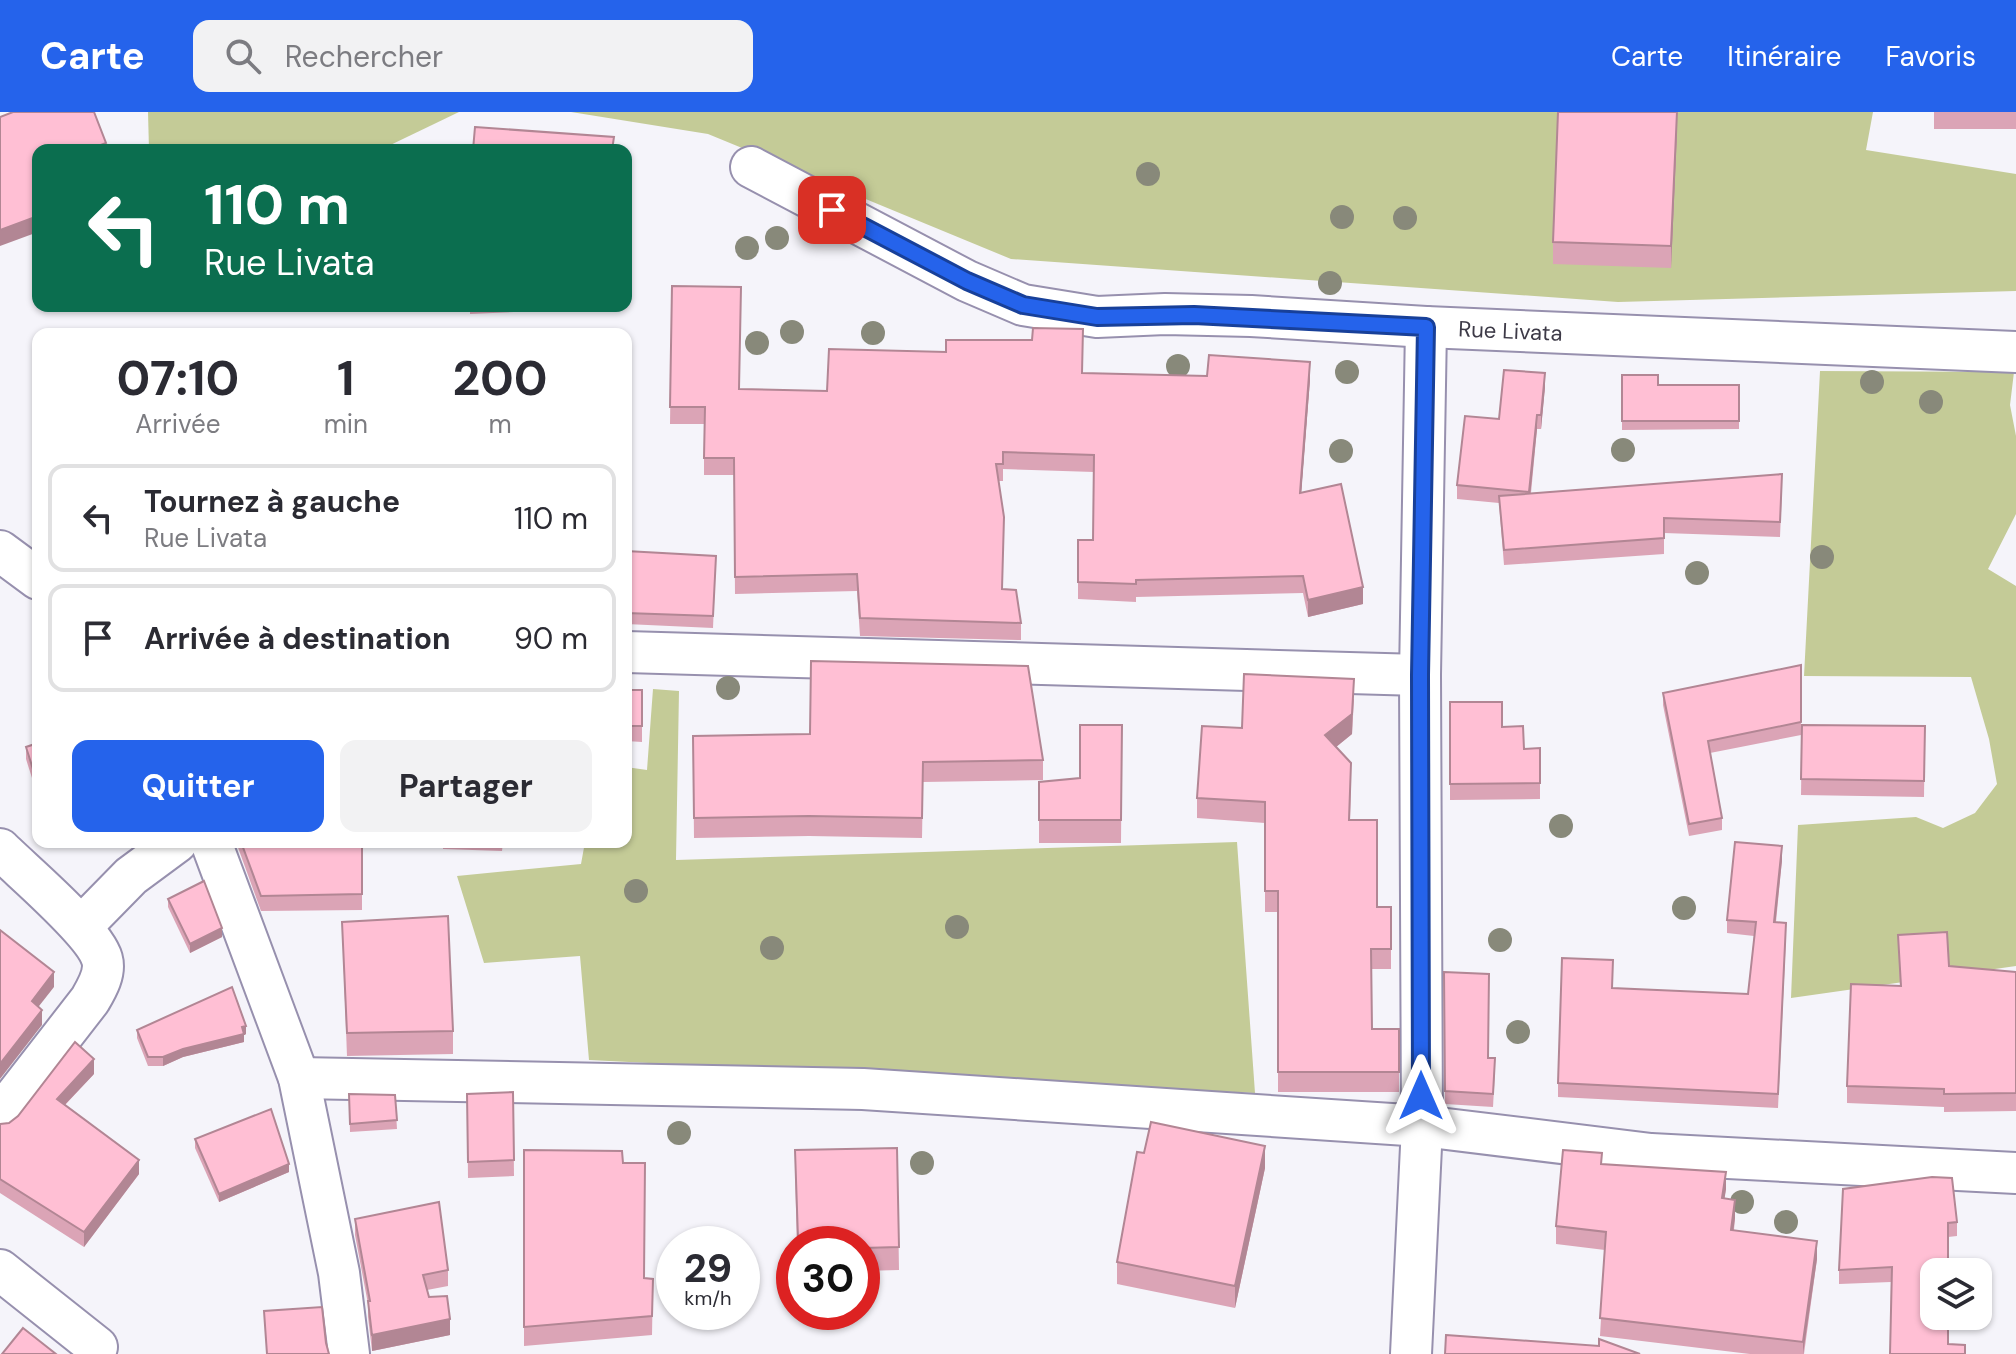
<!DOCTYPE html>
<html lang="fr">
<head>
<meta charset="utf-8">
<style>
  body { margin:0; font-family:"DM Sans",sans-serif; background:#f2f2f3; color:#2b2b33; height:100vh; display:flex; flex-direction:column; font-size:30px; white-space:nowrap }
  * { box-sizing:border-box; margin:0 }
  p { font-size:26px; color:#7c7c81 }
  .icon { flex:none; width:44px; height:44px; fill:none; stroke:currentColor; stroke-width:2; stroke-linecap:round; stroke-linejoin:round }
  .map { position:relative; flex:1; overflow:hidden }
  .drawer { position:absolute; left:32px; top:216px; width:600px; height:520px; display:flex; flex-direction:column; background:#fff; border-radius:16px; box-shadow:0 2px 6px #0004 }
  .drawer>* { flex:none }
  .hud { position:absolute; left:32px; top:32px; width:600px; height:168px; border-radius:16px; box-shadow:0 2px 6px #0004; background:#0b6e4f; color:#fff; overflow:hidden }
  .tools { position:absolute; left:1920px; top:1146px; display:grid; gap:16px }
  .tools a { display:grid; place-items:center; width:72px; height:72px; border-radius:16px; background:#fff; box-shadow:0 2px 6px #0004; font-size:40px }
  .speed { position:absolute; left:656px; top:1114px; display:flex; gap:16px; font-size:40px; font-weight:700; text-align:center }
  .speed>* { display:grid; place-content:center; width:104px; height:104px; border-radius:50%; background:#fff; box-shadow:0 2px 6px #0004; line-height:1 }
  .speed small { font-size:20px; font-weight:400 }
  .speed .limit { border:12px solid #d22; background:#fff; color:#111 }
  .pin { position:absolute; display:grid; place-items:center; width:68px; height:68px; color:#fff; margin:-34px; border-radius:16px; box-shadow:0 4px 12px #0006 }
  .me { position:absolute; width:88px; margin:-44px; rotate:0deg; stroke-linejoin:round; filter:drop-shadow(0 0 6px #0008) }
  .turn { display:flex; align-items:center; gap:28px; height:168px; padding:0 40px; font-size:36px }
  .turn .icon { width:104px; height:104px; stroke-width:2.5 }
  .turn b { display:block; font-size:56px; line-height:68px }
  .eta { display:flex; justify-content:space-evenly; align-items:center; height:136px; text-align:center }
  .eta b { font-size:48px; font-weight:700; line-height:56px }
  .button { display:flex; gap:16px; margin-top:auto; padding:16px 40px }
  .button a { flex:1; height:92px; border-radius:16px; background:#2563eb; color:#fff; font-size:32px; font-weight:700; line-height:92px; text-align:center }
  .button a+a { background:#f2f2f3; color:#2b2b33 }
  ul { padding:0; list-style:none }
  li { display:flex; align-items:center; gap:24px; height:108px; margin:0 16px 12px; padding:0 24px; border:4px solid #e1e1e2; border-radius:16px }
  li div { flex:1 }
  li b { display:block; font-size:30px }
  li em { font-style:normal }
  header { display:flex; align-items:center; gap:48px; box-sizing:border-box; height:112px; padding:0 40px; background:#2563eb; color:#fff }
  header strong { font-size:38px }
  nav { display:flex; gap:44px; margin-inline-start:auto; font-size:28px }
  .search { width:560px; height:72px; background:#f2f2f3; display:flex; align-items:center; gap:20px; box-sizing:border-box; padding:0 28px; border-radius:16px; color:#7c7c81; font-size:30px }
  .map>svg:first-child { display:block }
  .green { fill:#c4cb97 }
  .lines { fill:none; stroke-linecap:round; stroke-linejoin:round }
  .street-casing { stroke:#9790ae; stroke-width:44 }
  .street { stroke:#fff; stroke-width:40 }
  .tree { fill:#88897a }
  .wall { fill:#dba4b6 }
  .shaded-wall { fill:#b28694 }
  .building { fill:#ffbfd4; stroke:#b28694; stroke-width:2 }
  .route-casing { stroke:#184099; stroke-width:20 }
  .route { stroke:#2563eb; stroke-width:14 }
  .labels { text-anchor:middle; dominant-baseline:central; stroke-width:6; stroke-linejoin:round; paint-order:stroke }
  .street-label { font-size:22px; fill:#3d3a47; stroke:#fff }
</style>
</head>
<body>
<header>
<strong>Carte</strong>
<div class="search"><svg class="icon" aria-label="search" viewBox="0 0 24 24"><circle cx="10" cy="10" r="6"/><path d="M15 15l6 6"/></svg>Rechercher</div>
<nav><a>Carte</a><a>Itinéraire</a><a>Favoris</a></nav>
</header>
<div class="map">
<svg width="2016" height="1242" viewBox="0 0 2016 1242">
  <rect width="100%" height="100%" fill="#f5f4fa"/>
  <!-- green -->
  <g class="green">
    <path d="M 148,0 L 459,0 L 380,38 L 149,38 Z"/>
    <path d="M 571,0 L 1873,0 L 1866,38 L 2016,62 L 2016,179 L 1618,190 L 1011,147 L 708,22 Z"/>
    <path d="M 1820,259 L 2014,260 L 2010,293 L 2016,324 L 2016,402 L 1988,457 L 2016,474 L 2016,854 L 1791,886 L 1798,713 L 1916,705 L 1943,716 L 1975,701 L 1997,672 L 1989,627 L 1971,565 L 1804,564 Z"/>
    <path d="M 653,577 L 679,579 L 676,748 L 1237,730 L 1255,981 L 589,948 L 580,844 L 484,851 L 457,764 L 581,752 L 585,730 L 626,730 L 626,655 L 647,658 Z"/>
  </g>
  <g class="lines">
    <!-- street casing -->
    <g class="street-casing">
      <g id="street">
        <path id="s1" d="M 751,55 L 967,169 L 1023,193 L 1097,205 L 1165,202 L 1251,204 L 1426,215 L 2016,240"/>
        <path d="M 0,439 L 38,467"/>
        <path d="M 626,540 L 1420,563"/>
        <path d="M 211,730 L 299,966 L 339,1161 L 349,1242"/>
        <path d="M 0,737 C 23,760 94,819 102,847 C 106,861 97,876 90,888 L 0,1004"/>
        <path d="M 81,815 L 131,764 L 177,730"/>
        <path d="M 299,966 L 863,977 L 1422,1014 L 1651,1042 L 2016,1061"/>
        <path d="M 0,1158 L 97,1235"/>
        <path d="M 1411,1242 L 1422,1014 L 1420,563 L 1426,215"/>
      </g>
    </g>
    <!-- street -->
    <use href="#street" class="street"/>
  </g>
  <!-- trees -->
  <g class="tree">
    <circle cx="1148" cy="62" r="12"/>
    <circle cx="1342" cy="105" r="12"/>
    <circle cx="1405" cy="106" r="12"/>
    <circle cx="777" cy="126" r="12"/>
    <circle cx="747" cy="136" r="12"/>
    <circle cx="1330" cy="171" r="12"/>
    <circle cx="792" cy="220" r="12"/>
    <circle cx="873" cy="221" r="12"/>
    <circle cx="757" cy="231" r="12"/>
    <circle cx="1178" cy="254" r="12"/>
    <circle cx="1347" cy="260" r="12"/>
    <circle cx="1872" cy="270" r="12"/>
    <circle cx="1931" cy="290" r="12"/>
    <circle cx="1623" cy="338" r="12"/>
    <circle cx="1341" cy="339" r="12"/>
    <circle cx="1822" cy="445" r="12"/>
    <circle cx="1697" cy="461" r="12"/>
    <circle cx="728" cy="576" r="12"/>
    <circle cx="1561" cy="714" r="12"/>
    <circle cx="636" cy="779" r="12"/>
    <circle cx="1684" cy="796" r="12"/>
    <circle cx="957" cy="815" r="12"/>
    <circle cx="1500" cy="828" r="12"/>
    <circle cx="772" cy="836" r="12"/>
    <circle cx="1518" cy="920" r="12"/>
    <circle cx="679" cy="1021" r="12"/>
    <circle cx="922" cy="1051" r="12"/>
    <circle cx="1742" cy="1090" r="12"/>
    <circle cx="1786" cy="1110" r="12"/>
  </g>
  <!-- wall -->
  <g class="wall">
    <rect x="1934" y="0" width="82" height="17"/>
    <path d="M 1677,18 L 1671,156 L 1553,152 L 1553,130 Z"/>
    <path d="M 672,174 L 739,277 L 827,279 L 1082,261 L 1310,268 L 1301,381 L 1363,492 L 1308,505 L 1303,481 L 1136,485 L 1136,490 L 1078,487 L 1078,428 L 1093,428 L 1094,360 L 1003,357 L 1003,369 L 999,369 L 1002,477 L 1021,511 L 1021,528 L 860,524 L 857,479 L 735,482 L 734,363 L 704,363 L 704,312 L 670,312 Z"/>
    <path d="M 470,194 L 586,194 L 586,197 L 470,202 Z"/>
    <path d="M 1622,263 L 1658,273 L 1739,273 L 1739,317 L 1622,318 Z"/>
    <path d="M 1545,275 L 1541,317 L 1537,317 L 1531,381 L 1782,377 L 1780,425 L 1664,421 L 1664,442 L 1504,453 L 1499,391 L 1457,387 L 1457,373 L 1499,307 Z"/>
    <path d="M 626,439 L 716,444 L 713,516 L 626,512 Z"/>
    <path d="M 1801,553 L 1801,623 L 1710,641 L 1722,706 L 1722,718 L 1689,724 L 1663,593 L 1663,581 Z"/>
    <path d="M 626,568 L 628,578 L 642,578 L 642,630 L 626,629 Z"/>
    <path d="M 1354,587 L 1352,622 L 1336,635 L 1351,672 L 1350,708 L 1377,795 L 1391,795 L 1391,857 L 1371,857 L 1372,917 L 1399,917 L 1399,980 L 1278,980 L 1278,800 L 1265,800 L 1265,711 L 1197,706 L 1197,686 L 1242,616 Z"/>
    <path d="M 1450,590 L 1502,615 L 1524,637 L 1540,636 L 1540,687 L 1450,688 Z"/>
    <path d="M 1122,613 L 1121,731 L 1039,731 L 1039,670 L 1080,666 Z"/>
    <path d="M 1802,613 L 1925,614 L 1924,685 L 1801,683 Z"/>
    <path d="M 693,624 L 1043,648 L 1043,668 L 923,670 L 922,726 L 809,724 L 694,726 Z"/>
    <path d="M 38,631 L 38,685 L 26,647 L 26,635 Z"/>
    <path d="M 236,730 L 362,730 L 362,798 L 261,799 Z"/>
    <path d="M 443,730 L 503,730 L 502,739 L 443,737 Z"/>
    <path d="M 1782,748 L 1776,810 L 1786,825 L 1778,996 L 1558,985 L 1558,971 L 1748,882 L 1754,824 L 1727,821 L 1727,808 Z"/>
    <path d="M 168,787 L 222,825 L 190,841 L 168,795 Z"/>
    <path d="M 342,810 L 453,919 L 453,942 L 347,944 Z"/>
    <path d="M 1898,823 L 1949,854 L 2016,860 L 2016,999 L 1944,1000 L 1944,995 L 1847,991 L 1847,974 L 1900,874 Z"/>
    <path d="M 1444,860 L 1495,959 L 1493,995 L 1445,992 Z"/>
    <path d="M 137,918 L 246,922 L 244,923 L 244,930 L 183,945 L 163,954 L 148,954 L 137,926 Z"/>
    <path d="M 94,962 L 65,993 L 139,1062 L 84,1135 L 0,1081 L 0,1012 L 9,1011 Z"/>
    <path d="M 513,980 L 514,1064 L 468,1066 L 467,982 Z"/>
    <path d="M 349,982 L 395,983 L 397,1017 L 350,1020 Z"/>
    <path d="M 195,1027 L 289,1060 L 219,1090 L 195,1036 Z"/>
    <path d="M 897,1036 L 899,1158 L 862,1159 L 862,1132 L 797,1132 L 795,1061 Z"/>
    <path d="M 524,1038 L 623,1051 L 644,1166 L 653,1167 L 652,1223 L 524,1234 Z"/>
    <path d="M 1144,1041 L 1265,1056 L 1235,1196 L 1117,1172 L 1117,1150 Z"/>
    <path d="M 1602,1052 L 1726,1077 L 1724,1087 L 1735,1106 L 1734,1118 L 1817,1147 L 1804,1242 L 1750,1242 L 1600,1224 L 1605,1138 L 1556,1132 L 1556,1114 Z"/>
    <path d="M 1952,1066 L 1957,1110 L 1957,1124 L 1948,1125 L 1890,1242 L 1891,1170 L 1839,1172 L 1839,1158 Z"/>
    <path d="M 355,1107 L 448,1158 L 448,1174 L 427,1178 L 429,1185 L 450,1223 L 372,1239 L 368,1205 L 368,1192 L 355,1123 Z"/>
  </g>
  <!-- shaded-wall -->
  <g class="shaded-wall">
    <path d="M 1677,0 L 1677,18 L 1671,156 L 1671,134 Z"/>
    <path d="M 106,31 L 106,38 L 88,38 Z"/>
    <path d="M 38,104 L 38,120 L 0,134 L 0,118 Z"/>
    <path d="M 1310,250 L 1310,268 L 1300,398 L 1300,381 Z"/>
    <path d="M 1545,261 L 1545,275 L 1541,317 L 1541,303 Z"/>
    <path d="M 1537,303 L 1537,317 L 1529,394 L 1529,380 Z"/>
    <path d="M 1363,475 L 1363,492 L 1308,505 L 1308,488 Z"/>
    <path d="M 1354,567 L 1352,622 L 1325,644 L 1325,623 Z"/>
    <path d="M 1782,734 L 1782,748 L 1774,824 L 1774,810 Z"/>
    <path d="M 222,816 L 222,825 L 190,841 L 190,832 Z"/>
    <path d="M 54,860 L 54,875 L 32,903 L 32,889 Z"/>
    <path d="M 42,898 L 42,913 L 0,967 L 0,952 Z"/>
    <path d="M 246,914 L 246,922 L 244,923 L 244,930 L 183,945 L 163,954 L 163,945 L 183,937 Z"/>
    <path d="M 94,947 L 94,962 L 57,1001 L 57,987 Z"/>
    <path d="M 1265,1034 L 1265,1056 L 1235,1196 L 1235,1174 Z"/>
    <path d="M 139,1048 L 139,1062 L 84,1135 L 84,1120 Z"/>
    <path d="M 289,1052 L 289,1060 L 219,1090 L 219,1082 Z"/>
    <path d="M 1726,1060 L 1726,1077 L 1722,1104 L 1722,1086 Z"/>
    <path d="M 1735,1088 L 1735,1106 L 1731,1136 L 1731,1118 Z"/>
    <path d="M 1817,1129 L 1817,1147 L 1803,1242 L 1803,1230 Z"/>
    <path d="M 450,1207 L 450,1223 L 372,1239 L 372,1223 Z"/>
  </g>
  <!-- building -->
  <g class="building">
    <path d="M 13,0 L 94,0 L 106,31 L 88,38 L 38,38 L 38,104 L 0,118 L 0,5 Z"/>
    <path d="M 1558,0 L 1677,0 L 1671,134 L 1553,130 Z"/>
    <path d="M 475,15 L 614,25 L 612,38 L 473,38 Z"/>
    <path d="M 672,174 L 741,175 L 739,277 L 827,279 L 829,237 L 946,240 L 946,228 L 1032,228 L 1033,216 L 1083,217 L 1082,261 L 1207,264 L 1209,243 L 1310,250 L 1300,381 L 1341,372 L 1363,475 L 1308,488 L 1303,464 L 1136,468 L 1136,472 L 1078,470 L 1078,428 L 1093,428 L 1094,343 L 1003,340 L 1003,352 L 996,352 L 1004,405 L 1002,477 L 1016,478 L 1021,511 L 860,506 L 857,462 L 735,465 L 734,346 L 704,346 L 705,295 L 670,295 Z"/>
    <path d="M 1504,258 L 1545,261 L 1541,303 L 1537,303 L 1529,380 L 1457,373 L 1465,304 L 1499,307 Z"/>
    <path d="M 1622,263 L 1658,263 L 1658,273 L 1739,273 L 1739,309 L 1622,309 Z"/>
    <path d="M 1782,362 L 1780,410 L 1664,406 L 1664,426 L 1504,438 L 1499,384 Z"/>
    <path d="M 626,439 L 716,444 L 713,504 L 626,501 Z"/>
    <path d="M 811,549 L 1028,554 L 1043,648 L 923,650 L 922,706 L 809,704 L 694,706 L 693,624 L 810,622 Z"/>
    <path d="M 1801,553 L 1801,610 L 1708,629 L 1722,706 L 1689,712 L 1663,581 Z"/>
    <path d="M 1244,562 L 1354,567 L 1352,602 L 1325,623 L 1351,651 L 1349,708 L 1377,708 L 1377,795 L 1391,795 L 1391,837 L 1371,837 L 1372,917 L 1399,917 L 1399,960 L 1278,960 L 1278,779 L 1265,779 L 1265,690 L 1197,686 L 1202,614 L 1242,616 Z"/>
    <path d="M 628,567 L 628,578 L 642,578 L 642,614 L 626,614 L 626,568 Z"/>
    <path d="M 1450,590 L 1502,590 L 1502,615 L 1523,614 L 1524,637 L 1540,636 L 1540,671 L 1450,672 Z"/>
    <path d="M 1080,613 L 1122,613 L 1121,708 L 1039,708 L 1039,670 L 1080,666 Z"/>
    <path d="M 1802,613 L 1925,614 L 1924,669 L 1801,667 Z"/>
    <path d="M 38,631 L 38,673 L 26,635 Z"/>
    <path d="M 241,730 L 362,730 L 362,782 L 261,784 Z"/>
    <path d="M 1735,730 L 1782,734 L 1774,810 L 1786,811 L 1778,982 L 1558,971 L 1562,846 L 1613,848 L 1612,876 L 1748,882 L 1756,810 L 1727,808 Z"/>
    <path d="M 204,769 L 222,816 L 190,832 L 168,787 Z"/>
    <path d="M 448,804 L 453,919 L 347,921 L 342,810 Z"/>
    <path d="M 0,818 L 54,860 L 32,889 L 42,898 L 0,952 Z"/>
    <path d="M 1947,820 L 1949,854 L 2016,860 L 2016,981 L 1944,982 L 1944,977 L 1847,974 L 1851,872 L 1901,874 L 1898,823 Z"/>
    <path d="M 1444,860 L 1489,862 L 1488,946 L 1495,946 L 1493,982 L 1445,979 Z"/>
    <path d="M 232,875 L 246,914 L 242,915 L 244,922 L 183,937 L 163,945 L 148,945 L 137,918 Z"/>
    <path d="M 75,930 L 94,947 L 57,987 L 139,1048 L 84,1120 L 0,1067 L 0,1012 L 9,1011 L 18,1004 Z"/>
    <path d="M 513,980 L 514,1048 L 468,1050 L 467,982 Z"/>
    <path d="M 349,982 L 395,983 L 397,1008 L 350,1012 Z"/>
    <path d="M 271,997 L 289,1052 L 219,1082 L 195,1027 Z"/>
    <path d="M 1151,1010 L 1265,1034 L 1235,1174 L 1117,1150 L 1137,1040 L 1144,1041 Z"/>
    <path d="M 897,1036 L 899,1135 L 862,1136 L 862,1132 L 842,1132 L 842,1126 L 798,1127 L 795,1038 Z"/>
    <path d="M 524,1038 L 622,1039 L 623,1051 L 645,1051 L 644,1166 L 653,1167 L 652,1204 L 524,1215 Z"/>
    <path d="M 1563,1038 L 1602,1041 L 1601,1052 L 1726,1060 L 1722,1086 L 1735,1088 L 1731,1118 L 1817,1129 L 1803,1230 L 1600,1206 L 1606,1120 L 1556,1114 Z"/>
    <path d="M 1932,1065 L 1952,1066 L 1957,1110 L 1948,1111 L 1948,1160 L 1934,1160 L 1934,1204 L 1948,1204 L 1948,1232 L 1965,1233 L 1965,1242 L 1890,1242 L 1892,1155 L 1839,1158 L 1843,1077 Z"/>
    <path d="M 439,1090 L 448,1158 L 423,1163 L 429,1185 L 447,1184 L 450,1207 L 372,1223 L 368,1189 L 370,1189 L 355,1107 Z"/>
    <path d="M 322,1195 L 326,1231 L 329,1242 L 267,1242 L 264,1199 Z"/>
    <path d="M 23,1216 L 56,1242 L 2,1242 Z"/>
    <path d="M 1446,1223 L 1599,1234 L 1599,1227 L 1640,1242 L 1445,1242 Z"/>
  </g>
  <g class="lines">
    <!-- route casing -->
    <g class="route-casing">
      <path id="route" d="M 832,98 L 967,169 L 1023,193 L 1097,205 L 1194,203 L 1426,215 L 1420,563 L 1421,984"/>
    </g>
    <!-- route -->
    <use href="#route" class="route"/>
  </g>
  <g class="labels">
    <!-- street labels -->
    <g class="street-label">
      <text stroke="none"><textPath href="#s1" startOffset="794">Rue Livata</textPath></text>
    </g>
  </g>
</svg>
<div class="tools">
<a><svg class="icon" aria-label="layers" viewBox="0 0 24 24"><path d="M12 4l9 5-9 5-9-5zM3 14l9 5 9-5"/></svg></a>
</div>
<div class="speed"><div>29<small>km/h</small></div><div class="limit">30</div></div>
<div class="pin" style="left:832px;top:98px;background:#d93025"><svg class="icon" aria-label="arrive" viewBox="0 0 24 24"><path d="M6 21V4h12l-3 4 3 4H6"/></svg></div>
<svg class="me" style="left:1421px;top:984px" viewBox="-20 -20 40 40"><path d="M0-17L14 15 0 8-14 15z" fill="#2563eb" stroke="#fff" stroke-width="4"/></svg>
<div class="hud">
<div class="turn"><svg class="icon" aria-label="left" viewBox="0 0 24 24"><path d="M17 20v-9H6M10 6l-5 5 5 5"/></svg><div><b>110 m</b>Rue Livata</div></div>
</div>
<section class="drawer">
<div class="eta">
<div><b>07:10</b><p>Arrivée</p></div>
<div><b>1</b><p>min</p></div>
<div><b>200</b><p>m</p></div>
</div>
<ul>
<li><svg class="icon" aria-label="left" viewBox="0 0 24 24"><path d="M17 20v-9H6M10 6l-5 5 5 5"/></svg><div><b>Tournez à gauche</b><p>Rue Livata</p></div><em>110 m</em></li>
<li><svg class="icon" aria-label="arrive" viewBox="0 0 24 24"><path d="M6 21V4h12l-3 4 3 4H6"/></svg><div><b>Arrivée à destination</b></div><em>90 m</em></li>
</ul>
<div class="button"><a>Quitter</a><a>Partager</a></div>
</section>
</div>
</body>
</html>
